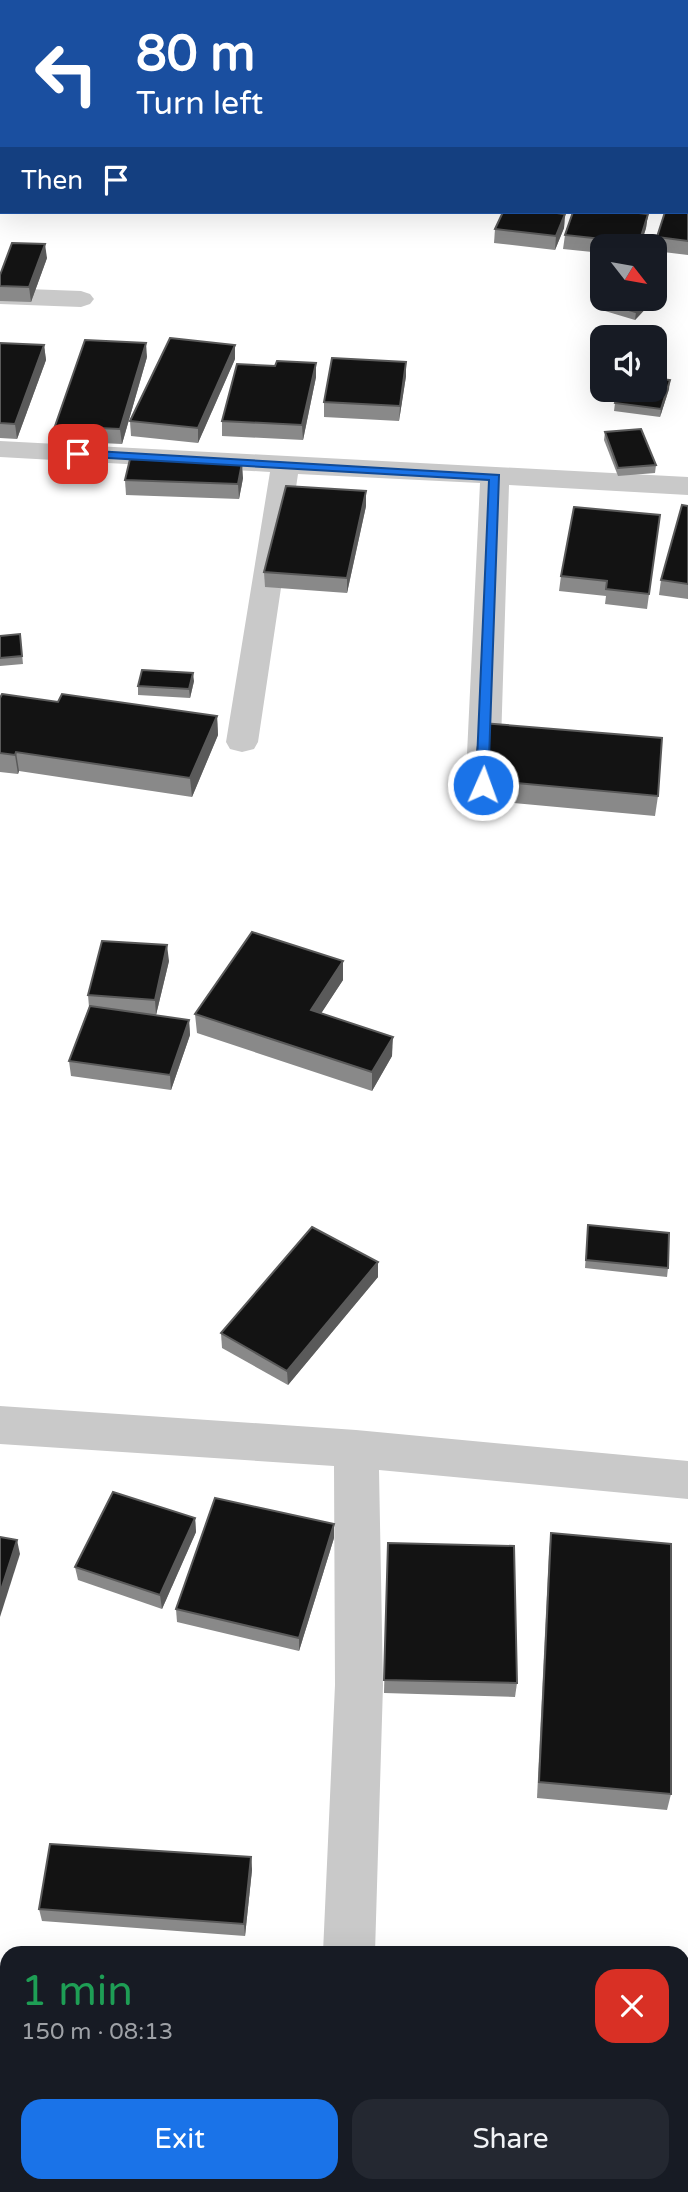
<!DOCTYPE html>
<html lang="en">
<head>
<meta charset="utf-8">
<style>
  body { margin:0; font-family:"Varela Round",sans-serif; background:#242831; color:#f1f3f6; height:100vh; display:flex; flex-direction:column; font-size:26px; white-space:nowrap }
  * { box-sizing:border-box; margin:0 }
  p { font-size:23px; color:#9ea1a6 }
  .icon { flex:none; width:38px; height:38px; fill:none; stroke:currentColor; stroke-width:2; stroke-linecap:round; stroke-linejoin:round }
  .map { position:relative; flex:1; overflow:hidden }
  .sheet { position:absolute; left:0px; top:1946px; width:690px; height:247px; display:flex; flex-direction:column; background:#171b24; border-radius:21px 21px 0 0; box-shadow:0 7px 28px #0002 }
  .sheet>* { flex:none }
  .hud { position:absolute; left:0px; top:0px; width:690px; height:214px; box-shadow:0 7px 28px #0002; background:#1a4fa0; color:#fff; overflow:hidden }
  .needle { width:46px; rotate:121deg }
  .tools { position:absolute; left:590px; top:234px; display:grid; gap:14px }
  .tools a { display:grid; place-items:center; width:77px; height:77px; border-radius:14px; background:#171b24; box-shadow:0 7px 28px #0002; font-size:35px }
  .pin { position:absolute; display:grid; place-items:center; width:60px; height:60px; color:#fff; margin:-30px; border-radius:14px; box-shadow:0 4px 10px #0006 }
  .me { position:absolute; width:77px; margin:-38px; rotate:2deg; stroke-linejoin:round; filter:drop-shadow(0 0 5px #0008) }
  .turn { display:flex; align-items:center; gap:24px; height:147px; padding:0 21px; font-size:32px }
  .turn .icon { width:91px; height:91px; stroke-width:2.5 }
  .turn b { display:block; font-size:49px; line-height:60px }
  .then { display:flex; align-items:center; height:66px; padding:0 21px; background:#0003; gap:14px; font-size:26px }
  .round { display:grid; place-items:center; flex:none; width:74px; height:74px; border-radius:21px; background:#242831 }
  .headline { display:flex; align-items:center; justify-content:space-between; height:119px; padding:0 21px }
  h1 { font-size:42px; font-weight:600; line-height:52px; color:#1e9e55 }
  .action { display:flex; gap:14px; margin-top:auto; padding:14px 21px }
  .action a { flex:1; height:80px; border-radius:21px; background:#1a73e8; color:#fff; font-size:28px; font-weight:600; line-height:80px; text-align:center }
  .action a+a { background:#242831; color:#f1f3f6 }
  .map>svg:first-child { display:block }
  .lines { fill:none; stroke-linecap:round; stroke-linejoin:round }
  .minor { fill:#c9c9c9; fill-rule:evenodd }
  .wall { fill:#898989 }
  .shaded-wall { fill:#5a5a5a }
  .building { fill:#131313; stroke:#5a5a5a; stroke-width:2 }
  .route { fill:#1a73e8; stroke:#114b97; stroke-width:2 }
</style>
</head>
<body>
<div class="map">
<svg width="688" height="2192" viewBox="0 0 688 2192">
  <rect width="100%" height="100%" fill="#fff"/>
  <g class="lines">
    <!-- minor -->
    <g class="minor">
      <path d="M 195,0 L 250,0 L 251,2 L 196,2 Z"/>
      <path d="M 0,288 L 81,291 L 90,294 L 94,299 L 90,304 L 81,307 L 0,304 Z"/>
      <path d="M 0,441 L 688,477 L 688,495 L 509,485 L 500,775 L 495,783 L 483,786 L 471,783 L 466,775 L 480,483 L 298,474 L 258,742 L 254,749 L 242,752 L 230,749 L 226,742 L 270,472 L 0,457 Z"/>
      <path d="M 0,1406 L 356,1430 L 688,1461 L 688,1499 L 379,1470 L 383,1685 L 375,1953 L 323,1953 L 335,1685 L 334,1466 L 0,1444 Z"/>
      <rect x="313" y="2186" width="56" height="6"/>
    </g>
  </g>
  <!-- wall -->
  <g class="wall">
    <path d="M 375,0 L 442,0 L 441,2 Z"/>
    <path d="M 544,0 L 577,0 L 577,2 Z"/>
    <path d="M 688,180 L 688,255 L 655,251 L 657,237 L 688,212 Z"/>
    <path d="M 565,214 L 564,228 L 555,250 L 494,243 L 495,229 Z"/>
    <path d="M 648,214 L 646,228 L 640,247 L 602,247 L 602,253 L 563,249 L 565,235 Z"/>
    <path d="M 47,258 L 31,302 L 0,301 L 0,275 Z"/>
    <path d="M 605,303 L 650,304 L 635,320 L 605,311 Z"/>
    <path d="M 0,343 L 44,345 L 46,360 L 17,439 L 0,438 Z"/>
    <path d="M 147,357 L 122,444 L 57,441 L 55,426 Z"/>
    <path d="M 235,359 L 198,443 L 131,436 L 130,421 Z"/>
    <path d="M 406,362 L 406,376 L 399,421 L 324,417 L 324,402 Z"/>
    <path d="M 316,363 L 316,377 L 303,440 L 222,436 L 222,421 L 275,366 Z"/>
    <path d="M 669,389 L 660,417 L 614,411 L 615,403 Z"/>
    <path d="M 605,432 L 656,465 L 655,473 L 618,476 L 604,440 Z"/>
    <path d="M 243,478 L 239,499 L 126,495 L 125,480 Z"/>
    <path d="M 366,506 L 347,593 L 265,587 L 264,572 Z"/>
    <path d="M 688,506 L 688,599 L 659,595 L 661,580 Z"/>
    <path d="M 660,515 L 647,609 L 605,604 L 606,596 L 559,591 L 561,576 Z"/>
    <path d="M 0,636 L 21,643 L 23,664 L 0,666 Z"/>
    <path d="M 194,681 L 190,698 L 138,695 L 138,686 Z"/>
    <path d="M 0,698 L 58,702 L 217,716 L 218,735 L 192,797 L 19,771 L 18,774 L 0,772 Z"/>
    <path d="M 472,779 L 658,796 L 655,816 L 471,799 Z"/>
    <path d="M 169,961 L 156,1015 L 149,1015 L 189,1020 L 190,1035 L 171,1090 L 71,1076 L 69,1061 L 89,1007 L 88,995 Z"/>
    <path d="M 343,961 L 343,980 L 321,1013 L 392,1056 L 372,1091 L 197,1033 L 195,1014 Z"/>
    <path d="M 588,1225 L 668,1268 L 667,1277 L 585,1268 Z"/>
    <path d="M 378,1262 L 378,1277 L 288,1385 L 222,1348 L 221,1333 Z"/>
    <path d="M 195,1518 L 196,1532 L 162,1609 L 78,1580 L 75,1567 Z"/>
    <path d="M 551,1533 L 671,1794 L 667,1810 L 537,1798 L 549,1551 Z"/>
    <path d="M 334,1538 L 299,1651 L 177,1622 L 176,1609 Z"/>
    <path d="M 388,1543 L 517,1683 L 515,1697 L 384,1693 Z"/>
    <path d="M 251,1857 L 252,1870 L 245,1936 L 42,1921 L 39,1909 Z"/>
  </g>
  <!-- shaded-wall -->
  <g class="shaded-wall">
    <path d="M 565,214 L 564,228 L 555,250 L 556,236 Z"/>
    <path d="M 648,214 L 646,228 L 640,247 L 638,247 Z"/>
    <path d="M 45,244 L 47,258 L 31,302 L 29,287 Z"/>
    <path d="M 648,299 L 650,299 L 650,304 L 635,320 L 636,312 Z"/>
    <path d="M 146,343 L 147,357 L 122,444 L 120,429 Z"/>
    <path d="M 44,345 L 46,360 L 17,439 L 15,424 Z"/>
    <path d="M 235,345 L 235,359 L 198,443 L 198,428 Z"/>
    <path d="M 406,362 L 406,376 L 399,421 L 400,406 Z"/>
    <path d="M 316,363 L 316,377 L 303,440 L 302,425 Z"/>
    <path d="M 670,380 L 669,389 L 660,417 L 661,409 Z"/>
    <path d="M 242,463 L 243,478 L 239,499 L 238,484 Z"/>
    <path d="M 366,491 L 366,506 L 347,593 L 347,578 Z"/>
    <path d="M 193,673 L 194,681 L 190,698 L 189,689 Z"/>
    <path d="M 217,716 L 218,735 L 192,797 L 190,778 Z"/>
    <path d="M 16,752 L 19,771 L 18,774 L 15,755 Z"/>
    <path d="M 167,945 L 169,961 L 156,1015 L 155,1000 Z"/>
    <path d="M 343,961 L 343,980 L 311,1029 L 311,1010 Z"/>
    <path d="M 189,1020 L 190,1035 L 171,1090 L 170,1075 Z"/>
    <path d="M 393,1037 L 392,1056 L 372,1091 L 372,1072 Z"/>
    <path d="M 378,1262 L 378,1277 L 288,1385 L 287,1371 Z"/>
    <path d="M 195,1518 L 196,1532 L 162,1609 L 160,1595 Z"/>
    <path d="M 334,1524 L 334,1538 L 299,1651 L 299,1638 Z"/>
    <path d="M 17,1540 L 20,1554 L 0,1617 L 0,1593 Z"/>
    <path d="M 251,1857 L 252,1870 L 245,1936 L 244,1924 Z"/>
  </g>
  <!-- building -->
  <g class="building">
    <path d="M 503,212 L 549,212 L 565,214 L 556,236 L 495,229 Z"/>
    <path d="M 573,212 L 630,212 L 648,214 L 639,243 L 565,235 Z"/>
    <path d="M 665,212 L 688,212 L 688,241 L 657,237 Z"/>
    <path d="M 12,243 L 45,244 L 29,287 L 0,286 L 0,275 Z"/>
    <path d="M 609,299 L 648,299 L 636,312 L 605,303 Z"/>
    <path d="M 170,338 L 235,345 L 198,428 L 130,421 Z"/>
    <path d="M 85,340 L 146,343 L 120,429 L 55,426 Z"/>
    <path d="M 0,343 L 44,345 L 15,424 L 0,423 Z"/>
    <path d="M 332,358 L 406,362 L 400,406 L 324,402 Z"/>
    <path d="M 277,361 L 316,363 L 302,425 L 222,421 L 237,364 L 275,366 Z"/>
    <path d="M 654,378 L 670,380 L 661,409 L 615,403 L 620,390 L 654,390 Z"/>
    <path d="M 641,429 L 656,465 L 618,468 L 605,432 Z"/>
    <path d="M 130,459 L 242,463 L 238,484 L 125,480 Z"/>
    <path d="M 286,486 L 366,491 L 347,578 L 264,572 Z"/>
    <path d="M 682,505 L 688,506 L 688,584 L 661,580 Z"/>
    <path d="M 574,507 L 660,515 L 649,594 L 606,589 L 607,581 L 561,576 Z"/>
    <path d="M 20,634 L 22,656 L 0,658 L 0,636 Z"/>
    <path d="M 142,670 L 193,673 L 189,689 L 138,686 Z"/>
    <path d="M 2,694 L 58,702 L 62,694 L 217,716 L 190,778 L 16,752 L 15,755 L 0,753 L 0,698 Z"/>
    <path d="M 482,723 L 662,738 L 658,796 L 472,779 Z"/>
    <path d="M 252,932 L 343,961 L 311,1010 L 393,1037 L 372,1072 L 195,1014 Z"/>
    <path d="M 102,941 L 167,945 L 155,1000 L 88,995 Z"/>
    <path d="M 90,1006 L 189,1020 L 170,1075 L 69,1061 Z"/>
    <path d="M 588,1225 L 669,1233 L 668,1268 L 586,1260 Z"/>
    <path d="M 312,1227 L 378,1262 L 287,1371 L 221,1333 Z"/>
    <path d="M 113,1492 L 195,1518 L 160,1595 L 75,1567 Z"/>
    <path d="M 215,1498 L 334,1524 L 299,1638 L 176,1609 Z"/>
    <path d="M 551,1533 L 671,1544 L 671,1794 L 539,1782 Z"/>
    <path d="M 0,1537 L 17,1540 L 0,1593 Z"/>
    <path d="M 388,1543 L 514,1546 L 517,1683 L 384,1680 Z"/>
    <path d="M 50,1844 L 251,1857 L 244,1924 L 39,1909 Z"/>
    <path d="M 0,2109 L 7,2110 L 7,2186 L 251,2186 L 251,2192 L 0,2192 Z"/>
  </g>
  <!-- route -->
  <path class="route" d="M 78,450 L 499,475 L 488,788 L 478,788 L 476,785 L 489,480 L 74,456 L 74,451 Z"/>
</svg>
<div class="tools">
<a><svg class="needle" viewBox="-14 -14 28 28"><path d="M0-13l5 13h-10z" fill="#e53935"/><path d="M0 13l5-13h-10z" fill="#9ea1a6"/></svg></a>
<a><svg class="icon" aria-label="sound" viewBox="0 0 24 24"><path d="M4 9h4l5-4v14l-5-4H4zM17 9q2 3 0 6"/></svg></a>
</div>
<div class="pin" style="left:78px;top:454px;background:#d93025"><svg class="icon" aria-label="arrive" viewBox="0 0 24 24"><path d="M6 21V4h12l-3 4 3 4H6"/></svg></div>
<svg class="me" style="left:483px;top:785px" viewBox="-20 -20 40 40"><circle r="17" fill="#1a73e8" stroke="#fff" stroke-width="3"/><path d="M0-11L8 9 0 5-8 9z" fill="#fff"/></svg>
<div class="hud">
<div class="turn"><svg class="icon" aria-label="left" viewBox="0 0 24 24"><path d="M17 20v-9H6M10 6l-5 5 5 5"/></svg><div><b>80 m</b>Turn left</div></div>
<div class="then">Then<svg class="icon" aria-label="arrive" viewBox="0 0 24 24"><path d="M6 21V4h12l-3 4 3 4H6"/></svg></div>
</div>
<section class="sheet">
<div class="headline"><div><h1>1 min</h1><p>150 m · 08:13</p></div><a class="round" style="background:#d93025;color:#fff"><svg class="icon" aria-label="close" viewBox="0 0 24 24"><path d="M6 6l12 12M18 6L6 18"/></svg></a></div>
<div class="action"><a>Exit</a><a>Share</a></div>
</section>
</div>
</body>
</html>
